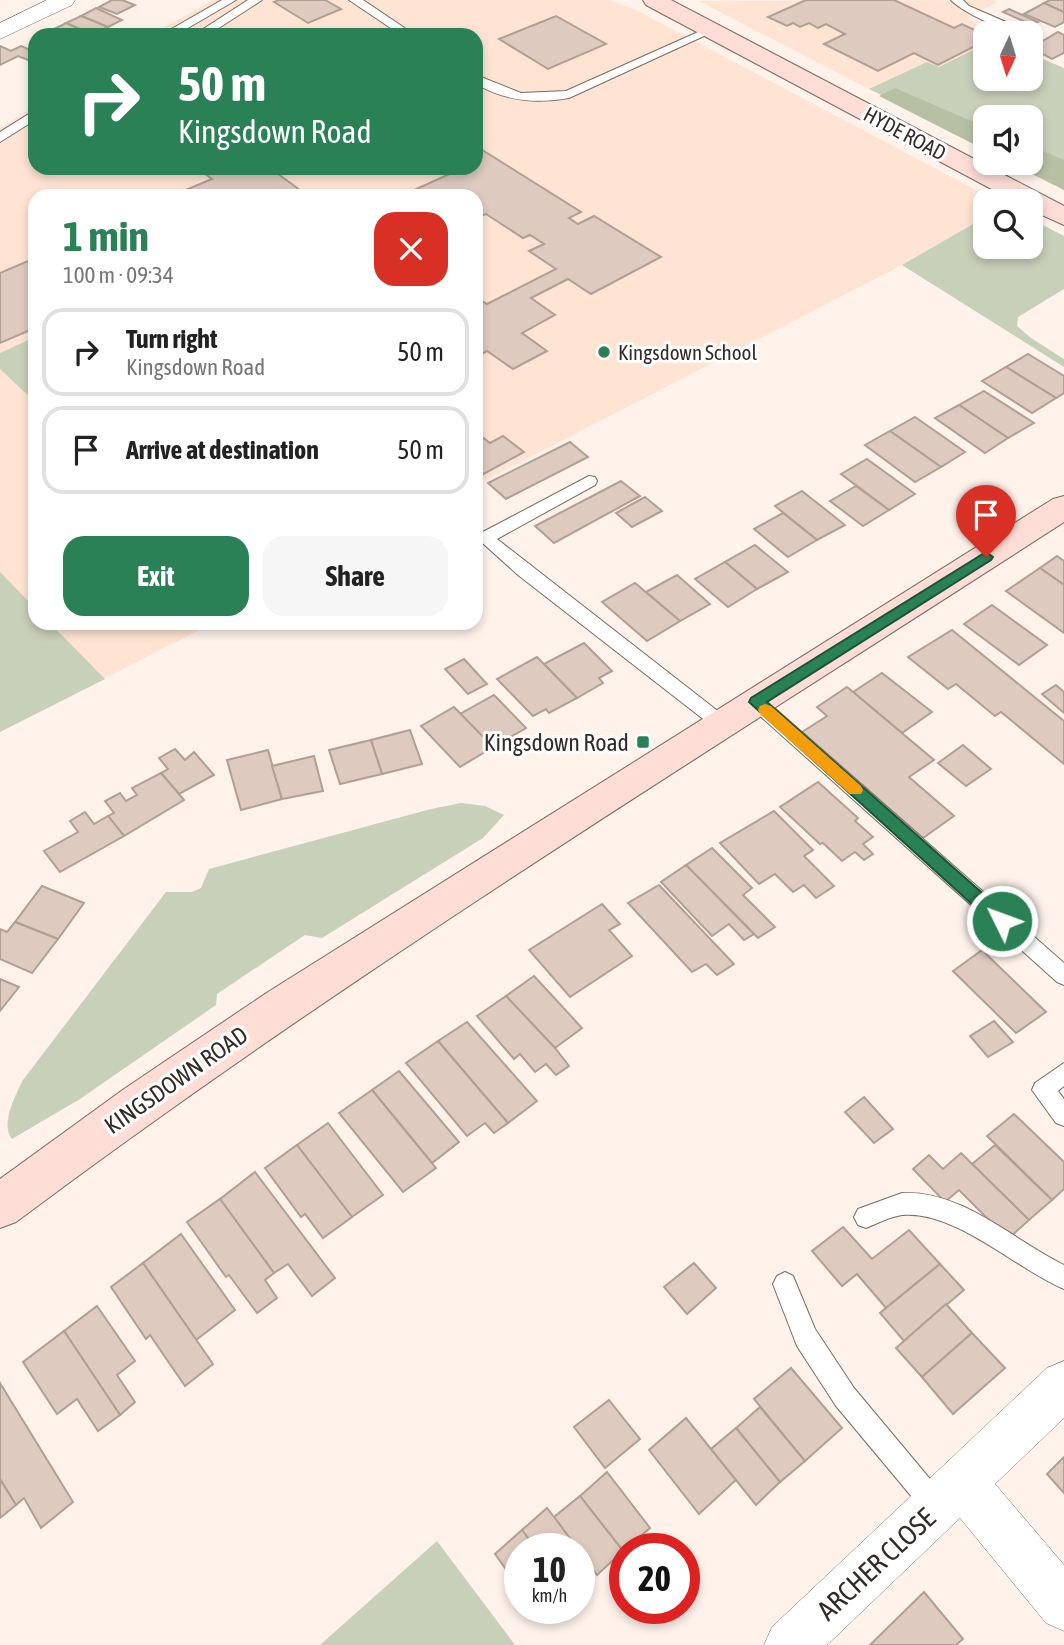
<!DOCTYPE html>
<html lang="en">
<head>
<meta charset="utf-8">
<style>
  body { margin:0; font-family:"Asap Condensed",sans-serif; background:#f6f6f6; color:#222; height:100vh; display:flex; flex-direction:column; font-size:26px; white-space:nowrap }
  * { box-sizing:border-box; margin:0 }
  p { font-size:23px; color:#767676 }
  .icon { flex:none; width:38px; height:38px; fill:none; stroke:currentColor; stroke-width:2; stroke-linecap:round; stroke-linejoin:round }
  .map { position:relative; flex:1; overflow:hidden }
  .details { position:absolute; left:28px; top:189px; width:455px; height:441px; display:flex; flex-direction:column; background:#fff; border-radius:21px; box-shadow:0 4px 10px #0003 }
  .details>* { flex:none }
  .hud { position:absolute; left:28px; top:28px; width:455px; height:147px; border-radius:21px; box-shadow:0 4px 10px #0003; background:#2a8156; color:#fff; overflow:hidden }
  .needle { width:46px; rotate:184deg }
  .tools { position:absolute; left:973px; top:21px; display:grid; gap:14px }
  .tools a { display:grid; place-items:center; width:70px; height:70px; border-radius:14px; background:#fff; box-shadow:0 4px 10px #0003; font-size:35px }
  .speed { position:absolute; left:504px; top:1533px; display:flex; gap:14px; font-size:35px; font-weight:700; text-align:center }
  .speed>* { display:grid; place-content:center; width:91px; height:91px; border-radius:50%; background:#fff; box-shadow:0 4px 10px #0003; line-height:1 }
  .speed small { font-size:18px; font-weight:400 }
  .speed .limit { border:10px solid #d22; background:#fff; color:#111 }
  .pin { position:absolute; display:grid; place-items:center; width:60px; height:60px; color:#fff; margin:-72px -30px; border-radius:50% 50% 50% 0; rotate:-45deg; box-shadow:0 0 7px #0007 }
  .pin .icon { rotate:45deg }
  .me { position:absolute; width:77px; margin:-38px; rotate:312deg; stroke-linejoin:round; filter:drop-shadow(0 0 5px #0008) }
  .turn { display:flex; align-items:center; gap:24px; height:147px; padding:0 35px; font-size:32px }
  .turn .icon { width:91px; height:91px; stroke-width:2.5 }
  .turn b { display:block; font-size:49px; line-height:60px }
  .round { display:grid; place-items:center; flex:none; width:74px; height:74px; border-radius:21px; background:#f6f6f6 }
  .summary { display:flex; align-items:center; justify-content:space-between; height:119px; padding:0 35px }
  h1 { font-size:42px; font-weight:700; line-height:52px; color:#2a8156 }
  .cta { display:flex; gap:14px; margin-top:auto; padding:14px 35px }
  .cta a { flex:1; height:80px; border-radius:21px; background:#2a8156; color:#fff; font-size:28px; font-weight:700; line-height:80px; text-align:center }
  .cta a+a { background:#f6f6f6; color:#222 }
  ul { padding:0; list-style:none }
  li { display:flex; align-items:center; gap:21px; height:88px; margin:0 14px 10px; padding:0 21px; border:4px solid #e0e0e0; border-radius:21px }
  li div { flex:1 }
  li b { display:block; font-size:26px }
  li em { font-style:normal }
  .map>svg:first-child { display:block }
  .built { fill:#ffe4d3 }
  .green { fill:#c7d0b9 }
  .forest { fill:#b6c1a4 }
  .building { fill:#decabf; stroke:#b19f94; stroke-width:2 }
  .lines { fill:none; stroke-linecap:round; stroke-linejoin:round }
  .lane-casing { stroke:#7c6a60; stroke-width:2 }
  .street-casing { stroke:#7c6a60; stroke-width:1 }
  .secondary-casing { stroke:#7c6a60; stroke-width:2 }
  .lane { fill:#fff; fill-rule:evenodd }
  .street { fill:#fff; fill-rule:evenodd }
  .secondary { fill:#fdddd6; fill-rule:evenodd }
  .route { fill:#2a8156; stroke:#1b5438; stroke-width:2 }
  .slow { fill:#f59e0b }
  .poi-dot { fill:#2a8156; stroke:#fff; stroke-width:2.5 }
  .labels { text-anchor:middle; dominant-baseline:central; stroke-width:6; stroke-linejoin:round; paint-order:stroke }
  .far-street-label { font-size:21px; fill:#332b27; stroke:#fff }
  .far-poi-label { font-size:21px; fill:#332b27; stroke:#fff; text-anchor:start }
  .poi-label { font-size:24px; fill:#332b27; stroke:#fff; text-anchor:end }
  .street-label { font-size:24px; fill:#332b27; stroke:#fff }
  .near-street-label { font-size:28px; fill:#332b27; stroke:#fff }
</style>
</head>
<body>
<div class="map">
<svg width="1064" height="1645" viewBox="0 0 1064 1645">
  <rect width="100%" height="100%" fill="#fef2eb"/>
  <!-- built -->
  <g class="built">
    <path d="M 213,0 L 609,0 L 638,11 L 997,201 L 985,201 L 985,217 L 902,265 L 476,485 L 476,196 L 35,196 L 35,623 L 213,623 L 0,732 L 0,128 L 35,106 L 35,168 L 476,168 L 476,35 L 150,35 Z"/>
    <path d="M 994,0 L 997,2 L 968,18 L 989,33 L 985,33 L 985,79 L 1031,79 L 1031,54 L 1064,68 L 1031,163 L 1031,117 L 985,117 L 985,144 L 869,89 L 699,1 Z"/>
  </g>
  <!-- green -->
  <g class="green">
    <path d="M 985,44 L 985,79 L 1031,79 L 1031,54 L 1064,68 L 1064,182 L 1031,163 L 1031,117 L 985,117 L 985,144 L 869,89 L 927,62 L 939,67 Z"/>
    <path d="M 985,217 L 985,247 L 1031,247 L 1031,219 L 1064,236 L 1064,289 L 1018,317 L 1017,326 L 1031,338 L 1064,359 L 1064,367 L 902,265 Z"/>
    <path d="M 35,337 L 35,402 L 0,369 L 0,353 Z"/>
    <path d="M 0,572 L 35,608 L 35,623 L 50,623 L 105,679 L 0,732 Z"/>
    <path d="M 461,803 L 485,806 L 504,815 L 483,838 L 322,938 L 305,935 L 217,994 L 216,1005 L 80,1099 L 12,1139 C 0,1124 15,1096 23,1080 L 166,892 L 192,892 L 201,888 L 209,869 L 431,809 Z"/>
    <path d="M 437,1541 L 515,1645 L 320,1645 Z"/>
  </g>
  <!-- forest -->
  <g class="forest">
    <path d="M 895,88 L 985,127 L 985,150 L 879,96 Z"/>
    <path d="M 1031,146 L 1064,160 L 1064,190 L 1010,163 L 1031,163 Z"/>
  </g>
  <!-- building -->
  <g class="building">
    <path d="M 112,0 L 122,0 L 135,5 L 117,14 L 99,7 Z"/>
    <path d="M 279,0 L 325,0 L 341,9 L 308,23 L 274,2 Z"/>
    <path d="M 806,0 L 894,0 L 954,28 L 962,24 L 985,35 L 985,41 L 938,65 L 914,53 L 878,71 L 824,44 L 845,34 L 826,24 L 818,28 L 809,23 L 800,27 L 793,23 L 787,26 L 768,17 Z"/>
    <path d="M 1050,0 L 1064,0 L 1064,12 L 1044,3 Z"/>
    <path d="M 1044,3 L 1064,12 L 1064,22 L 1055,27 L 1024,14 Z"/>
    <path d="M 96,8 L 122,20 L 108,27 L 81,16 Z"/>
    <path d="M 1009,9 L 1038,22 L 1032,25 L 1003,12 Z"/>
    <path d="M 81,16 L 108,27 L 93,35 L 66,23 Z"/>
    <path d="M 556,16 L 606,44 L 548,69 L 499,39 Z"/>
    <path d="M 66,23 L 93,35 L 59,35 L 50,31 Z"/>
    <path d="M 1058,32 L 1064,35 L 1064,53 L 1052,59 L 1031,48 Z"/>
    <path d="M 0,46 L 11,51 L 21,46 L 35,52 L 35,56 L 28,60 L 18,56 L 0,65 Z"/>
    <path d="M 476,146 L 581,212 L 569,218 L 578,224 L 594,216 L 661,257 L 591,294 L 568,279 L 531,298 L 555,315 L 522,333 L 547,351 L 513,369 L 487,351 L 476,357 L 476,297 L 487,304 L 556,269 L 529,251 L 544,244 L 530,235 L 523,238 L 486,214 L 476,218 L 476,196 L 401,196 L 454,172 L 449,168 L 476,168 Z"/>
    <path d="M 197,168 L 270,168 L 308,196 L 174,195 L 212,179 Z"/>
    <path d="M 35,258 L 35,328 L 0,343 L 0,273 Z"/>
    <path d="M 1028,354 L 1064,376 L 1064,393 L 1056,398 L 1006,367 Z"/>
    <path d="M 1006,367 L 1056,398 L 1032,413 L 982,381 Z"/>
    <path d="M 984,391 L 1034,423 L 1008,438 L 959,405 Z"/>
    <path d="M 959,405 L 1008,438 L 985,453 L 935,418 Z"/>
    <path d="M 915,417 L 965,452 L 941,467 L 890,431 Z"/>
    <path d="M 890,431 L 941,467 L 915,482 L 865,445 Z"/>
    <path d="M 476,432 L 490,443 L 503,436 L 524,452 L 476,478 Z"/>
    <path d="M 570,442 L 588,457 L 506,499 L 488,483 Z"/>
    <path d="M 867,459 L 915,494 L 889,510 L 841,474 Z"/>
    <path d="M 621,481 L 640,496 L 554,543 L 535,526 Z"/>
    <path d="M 856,486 L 889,510 L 863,526 L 830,501 Z"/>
    <path d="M 802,491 L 845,525 L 817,540 L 775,506 Z"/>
    <path d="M 645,497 L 662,511 L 632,527 L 616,513 Z"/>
    <path d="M 783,513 L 817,540 L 788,557 L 754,529 Z"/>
    <path d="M 755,545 L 788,572 L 757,589 L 725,562 Z"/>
    <path d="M 1057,556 L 1064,561 L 1064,585 L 1040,568 Z"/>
    <path d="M 725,562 L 757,589 L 728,607 L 695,579 Z"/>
    <path d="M 1040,568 L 1064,585 L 1064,633 L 1006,591 Z"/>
    <path d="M 677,575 L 710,604 L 680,621 L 646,592 Z"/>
    <path d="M 635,583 L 680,621 L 647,641 L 602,602 Z"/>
    <path d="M 992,605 L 1047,645 L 1019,665 L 964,624 Z"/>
    <path d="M 952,630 L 1064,721 L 1064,764 L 1001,712 L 995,716 L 956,684 L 948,689 L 908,657 Z"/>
    <path d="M 584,643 L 612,671 L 599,678 L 603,683 L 577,698 L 544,664 Z"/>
    <path d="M 537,657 L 577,698 L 549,713 L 546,709 L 533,716 L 497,679 Z"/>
    <path d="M 464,659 L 487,684 L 468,694 L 445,669 Z"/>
    <path d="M 882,673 L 932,712 L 902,733 L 853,692 Z"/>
    <path d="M 1056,685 L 1064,692 L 1064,713 L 1042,694 Z"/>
    <path d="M 847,687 L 934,760 L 909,777 L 954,816 L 923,838 L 802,732 L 827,716 L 817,707 Z"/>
    <path d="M 494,695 L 526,728 L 493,747 L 460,714 Z"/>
    <path d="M 454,707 L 493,747 L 460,767 L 421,726 Z"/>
    <path d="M 410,730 L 422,764 L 382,774 L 371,740 Z"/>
    <path d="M 371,740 L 382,774 L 340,784 L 329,750 Z"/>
    <path d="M 963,745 L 991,769 L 966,786 L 938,763 Z"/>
    <path d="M 175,749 L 185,760 L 194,752 L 214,775 L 179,794 L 161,773 L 168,769 L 159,758 Z"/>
    <path d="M 268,750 L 282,799 L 241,810 L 227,760 Z"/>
    <path d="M 314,756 L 323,791 L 282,799 L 272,766 Z"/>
    <path d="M 161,773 L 184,800 L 124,836 L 108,816 L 114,813 L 105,801 L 120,793 L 126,801 L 137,795 L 132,788 Z"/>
    <path d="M 818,782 L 858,818 L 855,821 L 873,837 L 863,844 L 873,854 L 864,860 L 855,852 L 842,861 L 823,843 L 820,844 L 780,807 Z"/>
    <path d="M 774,811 L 813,850 L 804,856 L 834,886 L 816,898 L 804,885 L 793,892 L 775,874 L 759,884 L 720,843 Z"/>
    <path d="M 85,812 L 94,824 L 108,816 L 124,836 L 60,872 L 44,851 L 78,832 L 70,821 Z"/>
    <path d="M 712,848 L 752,888 L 743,895 L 775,927 L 758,938 L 686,865 Z"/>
    <path d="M 686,865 L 754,934 L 744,940 L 729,924 L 712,936 L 661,882 Z"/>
    <path d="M 659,885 L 734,964 L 717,975 L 706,964 L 692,972 L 628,903 Z"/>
    <path d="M 42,886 L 84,903 L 58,939 L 15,922 Z"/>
    <path d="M 602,904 L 620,924 L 609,930 L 632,956 L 570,997 L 529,950 Z"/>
    <path d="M 15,922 L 58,939 L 32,973 L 0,959 L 0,929 L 7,932 Z"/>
    <path d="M 982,950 L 1046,1012 L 1016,1033 L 953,971 Z"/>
    <path d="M 534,976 L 582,1028 L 555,1048 L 506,996 Z"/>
    <path d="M 0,979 L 19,987 L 0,1011 Z"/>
    <path d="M 506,996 L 555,1048 L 569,1066 L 556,1075 L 546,1064 L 535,1072 L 520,1054 L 514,1059 L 477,1016 Z"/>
    <path d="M 994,1021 L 1013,1042 L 988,1057 L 970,1036 Z"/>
    <path d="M 467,1022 L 537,1101 L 508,1123 L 438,1041 Z"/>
    <path d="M 438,1041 L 508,1123 L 494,1133 L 485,1123 L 467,1136 L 406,1063 Z"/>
    <path d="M 399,1071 L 459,1142 L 432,1163 L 372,1090 Z"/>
    <path d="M 372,1090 L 436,1168 L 403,1192 L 339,1113 Z"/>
    <path d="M 864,1097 L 893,1129 L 874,1143 L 845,1112 Z"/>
    <path d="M 1014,1114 L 1064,1162 L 1064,1189 L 1052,1200 L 987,1136 Z"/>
    <path d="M 328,1123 L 383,1195 L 352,1217 L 297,1145 Z"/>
    <path d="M 297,1145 L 352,1217 L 323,1238 L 305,1214 L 301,1217 L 265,1168 Z"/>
    <path d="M 995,1145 L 1052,1200 L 1029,1220 L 972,1164 Z"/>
    <path d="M 961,1153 L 1029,1220 L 1008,1239 L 959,1190 L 945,1202 L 913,1169 L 929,1155 L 943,1169 Z"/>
    <path d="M 255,1172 L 335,1278 L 312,1296 L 288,1264 L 274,1273 L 220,1199 Z"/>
    <path d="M 220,1199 L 274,1273 L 265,1280 L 277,1298 L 257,1313 L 229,1275 L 226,1277 L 187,1222 Z"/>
    <path d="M 843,1227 L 872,1259 L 909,1230 L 940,1264 L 886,1308 L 857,1274 L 842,1286 L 812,1251 Z"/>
    <path d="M 181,1234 L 235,1310 L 196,1340 L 143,1263 Z"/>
    <path d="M 143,1263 L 213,1364 L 185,1386 L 150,1335 L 146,1339 L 111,1287 Z"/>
    <path d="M 694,1263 L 716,1288 L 687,1314 L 664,1287 Z"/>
    <path d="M 940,1264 L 964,1290 L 904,1341 L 880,1313 Z"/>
    <path d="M 946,1304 L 972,1333 L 922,1377 L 896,1348 Z"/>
    <path d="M 97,1306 L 135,1361 L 117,1375 L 135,1402 L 120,1415 L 64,1331 Z"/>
    <path d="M 64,1331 L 120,1415 L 98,1431 L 77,1399 L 57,1414 L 23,1362 Z"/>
    <path d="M 972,1333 L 1005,1368 L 953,1414 L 922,1377 Z"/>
    <path d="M 791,1368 L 842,1428 L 805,1461 L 754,1399 Z"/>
    <path d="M 0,1383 L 73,1502 L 41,1528 L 24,1498 L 16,1505 L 0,1479 Z"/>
    <path d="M 609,1400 L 640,1439 L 605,1468 L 574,1427 Z"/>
    <path d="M 760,1407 L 805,1461 L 780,1482 L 736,1428 Z"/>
    <path d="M 686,1418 L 736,1480 L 699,1514 L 649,1450 Z"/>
    <path d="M 736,1428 L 780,1482 L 756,1505 L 711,1449 Z"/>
    <path d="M 1064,1457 L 1064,1493 L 1047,1474 Z"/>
    <path d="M 607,1472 L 650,1528 L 623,1551 L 580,1496 Z"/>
    <path d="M 0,1479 L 16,1505 L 0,1518 Z"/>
    <path d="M 580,1496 L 623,1551 L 597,1575 L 554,1517 Z"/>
    <path d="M 547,1508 L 554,1517 L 578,1549 L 536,1549 L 522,1530 Z"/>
    <path d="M 522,1530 L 536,1549 L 520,1549 L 520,1589 L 495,1554 Z"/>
    <path d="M 579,1551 L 590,1565 L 579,1574 Z"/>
    <path d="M 924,1592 L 963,1639 L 956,1645 L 870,1645 Z"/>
  </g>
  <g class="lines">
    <!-- lane casing -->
    <g class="lane-casing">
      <g id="lane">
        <path d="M 222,0 L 236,0 L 176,35 L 161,35 Z"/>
        <path d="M 248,0 L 262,0 L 208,35 L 194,35 Z"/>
        <path d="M 349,0 L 363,0 L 415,35 L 401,35 Z"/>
        <path d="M 951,0 L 963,0 L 969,6 L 1020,28 C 1008,36 961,11 951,0 Z"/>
        <path d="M 707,28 L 717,30 L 569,98 C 536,104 505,101 476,84 L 476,75 L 521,93 L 566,91 Z"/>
        <path d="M 35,110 L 35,120 L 0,142 L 0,132 Z"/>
        <path d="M 589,476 L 595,477 L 597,481 L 595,485 L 497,539 L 728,719 L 731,724 L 728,729 L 716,729 L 518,575 L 477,538 L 479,534 Z"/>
        <path d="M 756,695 L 762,697 L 1064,963 L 1064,985 L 1057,982 L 750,707 L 747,702 L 750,697 Z"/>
        <path d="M 1064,1063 L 1064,1086 L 1058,1091 L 1064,1099 L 1064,1126 L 1056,1123 L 1032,1090 L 1035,1083 Z"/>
        <path d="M 902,1193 C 962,1190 1013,1240 1064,1265 L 1064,1289 C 1016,1269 955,1210 902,1215 C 889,1217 878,1223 866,1228 L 858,1225 L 854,1217 L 858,1209 Z"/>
        <path d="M 785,1272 L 793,1276 L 815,1329 L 854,1388 L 945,1497 L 949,1506 L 945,1515 L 936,1519 L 927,1515 L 836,1406 L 797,1346 L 773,1284 L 777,1276 Z"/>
      </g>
    </g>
    <!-- street casing -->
    <g class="street-casing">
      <g id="street">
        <path d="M 47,0 L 75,0 L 72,5 L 0,39 L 0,23 Z"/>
        <path d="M 1064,1361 L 1064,1418 L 995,1484 L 1064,1565 L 1064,1631 L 1046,1623 L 960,1518 L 827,1645 L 764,1645 L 772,1627 L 1047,1368 Z"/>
      </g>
    </g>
    <!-- secondary casing -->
    <g class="secondary-casing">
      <g id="secondary">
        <path d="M 643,0 L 671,0 L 1064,206 L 1064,225 L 1031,210 L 1031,201 L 1014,201 L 646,5 Z"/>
        <path d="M 1064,496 L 1064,522 C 712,750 352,970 16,1222 L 0,1228 L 0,1179 L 124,1089 L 268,992 L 1053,499 Z"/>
      </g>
    </g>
    <!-- lane -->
    <use href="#lane" class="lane"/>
    <!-- street -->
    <use href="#street" class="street"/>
    <!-- secondary -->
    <use href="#secondary" class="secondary"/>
  </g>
  <!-- route -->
  <path class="route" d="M 986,552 L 993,557 L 991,560 L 767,702 L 1008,916 L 1011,921 L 1008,926 L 996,926 L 749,702 L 751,698 Z"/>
  <!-- slow -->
  <path class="slow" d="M 765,704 L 771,706 L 861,786 L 863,790 L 861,794 L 850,794 L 760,714 L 758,710 L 760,706 Z"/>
  <!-- markers -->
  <g class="poi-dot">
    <circle cx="604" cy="352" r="7"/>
    <rect x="636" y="735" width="14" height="14" rx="3.5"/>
  </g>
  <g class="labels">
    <!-- far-street labels -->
    <g class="far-street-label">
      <text transform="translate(905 133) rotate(28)">HYDE ROAD</text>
    </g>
    <!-- far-poi labels -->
    <g class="far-poi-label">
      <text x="618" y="352">Kingsdown School</text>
    </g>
    <!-- poi labels -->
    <g class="poi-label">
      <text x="629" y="742">Kingsdown Road</text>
    </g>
    <!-- street labels -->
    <g class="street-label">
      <text transform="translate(176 1080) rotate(-35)">KINGSDOWN ROAD</text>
    </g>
    <!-- near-street labels -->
    <g class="near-street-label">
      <text transform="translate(876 1564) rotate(-43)">ARCHER CLOSE</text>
    </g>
  </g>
</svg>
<div class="tools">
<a><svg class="needle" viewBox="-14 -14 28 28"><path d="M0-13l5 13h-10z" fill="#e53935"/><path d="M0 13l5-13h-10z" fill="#767676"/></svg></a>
<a><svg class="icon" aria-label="sound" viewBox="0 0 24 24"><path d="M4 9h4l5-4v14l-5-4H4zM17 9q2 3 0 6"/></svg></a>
<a><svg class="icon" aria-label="search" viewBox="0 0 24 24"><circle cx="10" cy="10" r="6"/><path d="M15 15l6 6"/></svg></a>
</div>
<div class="speed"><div>10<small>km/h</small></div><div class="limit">20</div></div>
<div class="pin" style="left:986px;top:557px;background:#d93025"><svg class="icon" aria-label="arrive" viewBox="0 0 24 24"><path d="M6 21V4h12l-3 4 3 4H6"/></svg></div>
<svg class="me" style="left:1002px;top:921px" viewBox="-20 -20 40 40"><circle r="17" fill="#2a8156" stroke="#fff" stroke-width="3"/><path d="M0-11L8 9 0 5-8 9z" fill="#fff"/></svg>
<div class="hud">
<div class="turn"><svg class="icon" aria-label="right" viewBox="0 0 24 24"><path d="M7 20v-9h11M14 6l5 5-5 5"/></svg><div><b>50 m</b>Kingsdown Road</div></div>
</div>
<section class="details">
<div class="summary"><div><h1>1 min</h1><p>100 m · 09:34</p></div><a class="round" style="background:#d93025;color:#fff"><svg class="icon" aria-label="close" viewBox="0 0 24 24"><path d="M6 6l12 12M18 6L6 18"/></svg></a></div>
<ul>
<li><svg class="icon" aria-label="right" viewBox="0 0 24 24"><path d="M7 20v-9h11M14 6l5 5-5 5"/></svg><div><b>Turn right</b><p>Kingsdown Road</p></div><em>50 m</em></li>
<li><svg class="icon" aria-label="arrive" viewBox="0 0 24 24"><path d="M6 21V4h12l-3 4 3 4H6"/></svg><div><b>Arrive at destination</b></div><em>50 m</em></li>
</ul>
<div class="cta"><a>Exit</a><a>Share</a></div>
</section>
</div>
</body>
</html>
